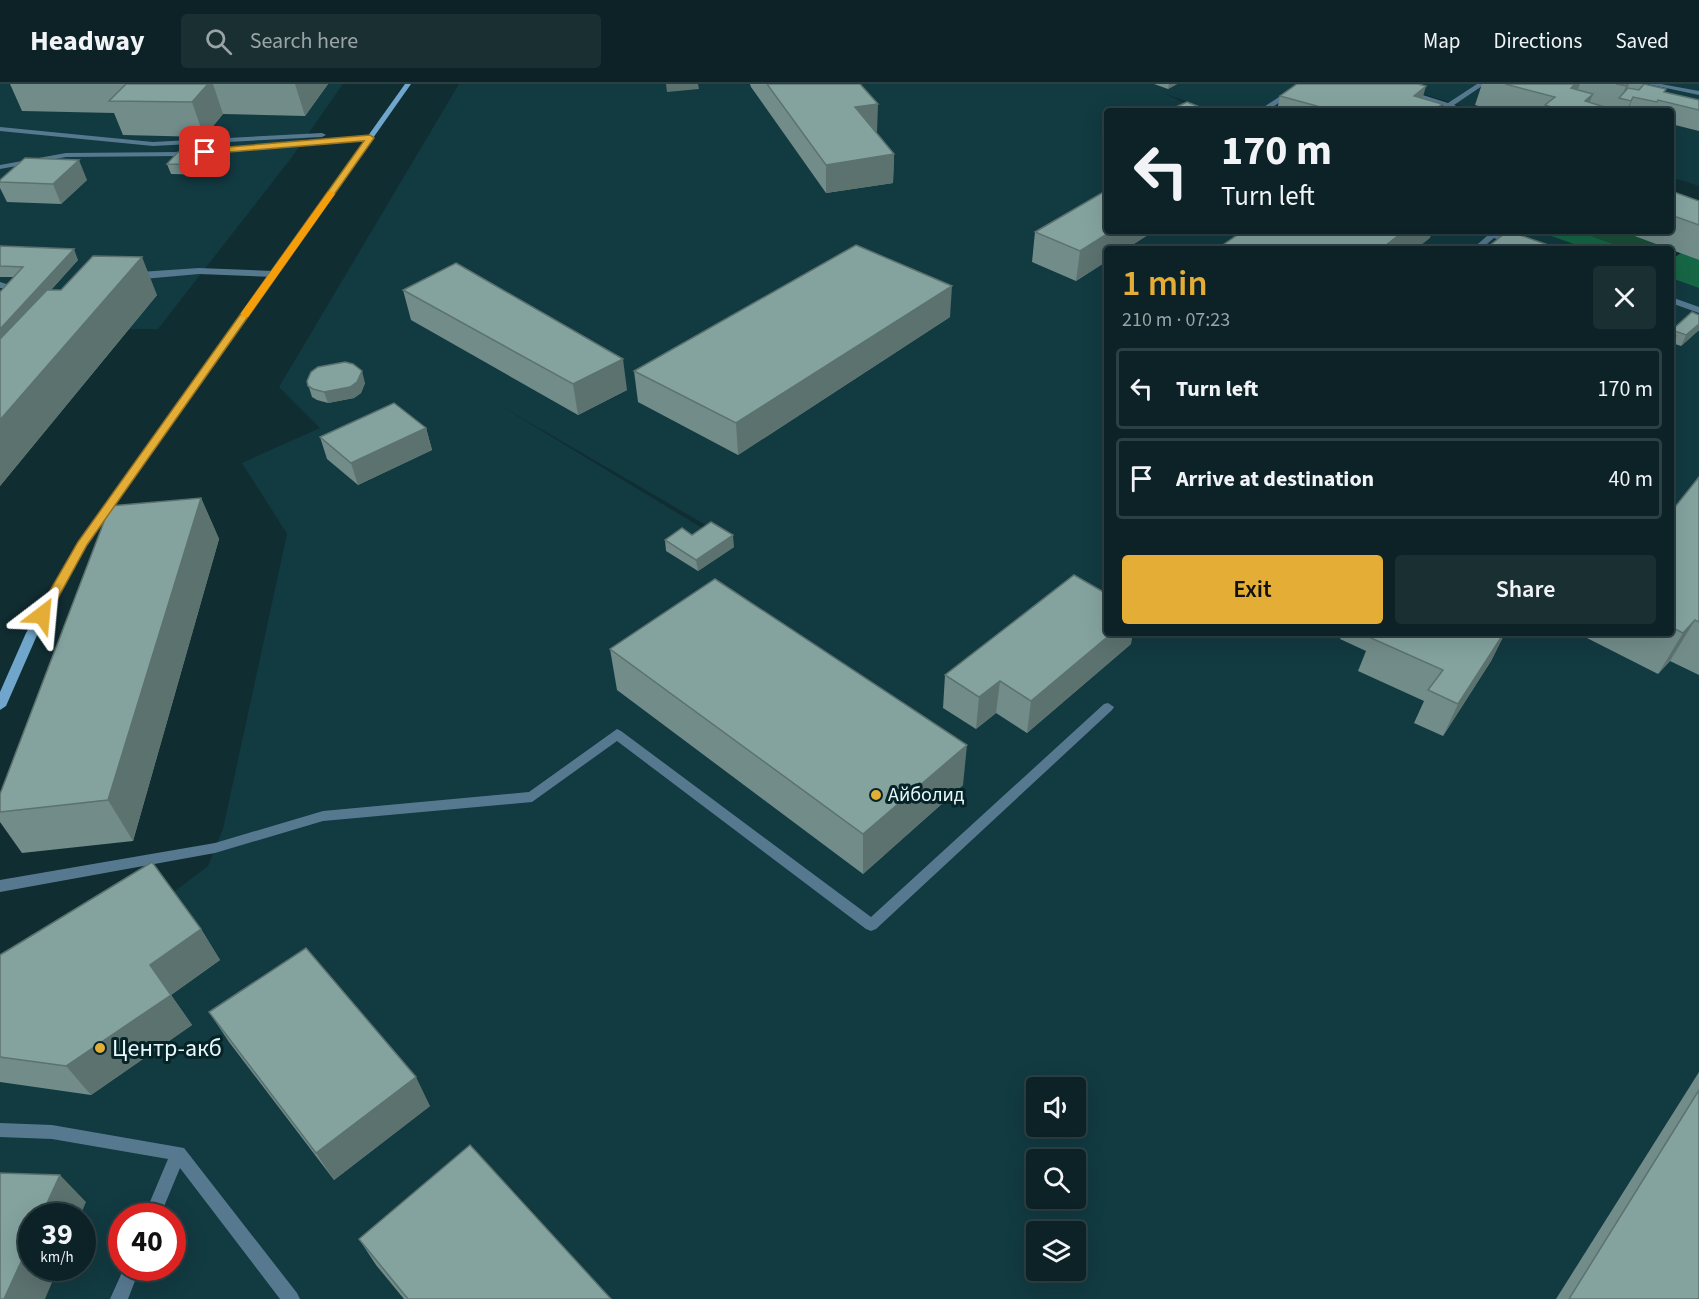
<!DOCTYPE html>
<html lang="en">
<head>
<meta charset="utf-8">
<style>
  body { margin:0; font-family:"Source Sans 3",sans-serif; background:#1a2f32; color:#f1f3f6; height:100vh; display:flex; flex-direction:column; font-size:22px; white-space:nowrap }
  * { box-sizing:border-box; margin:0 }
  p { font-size:20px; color:#9aa4a7 }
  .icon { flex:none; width:33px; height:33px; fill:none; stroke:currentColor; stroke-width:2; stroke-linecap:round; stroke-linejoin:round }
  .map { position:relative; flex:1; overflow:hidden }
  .sheet { position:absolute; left:1104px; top:162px; width:570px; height:390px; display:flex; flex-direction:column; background:#0c2226; border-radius:6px; box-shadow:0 6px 24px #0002,0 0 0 2px #2c3f43 }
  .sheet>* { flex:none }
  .hud { position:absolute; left:1104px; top:24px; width:570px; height:126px; border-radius:6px; box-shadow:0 6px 24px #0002,0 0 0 2px #2c3f43; background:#0c2226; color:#f1f3f6; overflow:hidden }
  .fabs { position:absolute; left:1026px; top:993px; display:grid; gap:12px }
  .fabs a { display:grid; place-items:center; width:60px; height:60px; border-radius:6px; background:#0c2226; box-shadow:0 6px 24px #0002,0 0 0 2px #2c3f43; font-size:30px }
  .speed { position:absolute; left:18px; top:1119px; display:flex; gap:12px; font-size:30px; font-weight:700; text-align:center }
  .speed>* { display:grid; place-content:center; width:78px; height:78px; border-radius:50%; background:#0c2226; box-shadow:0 6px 24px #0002,0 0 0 2px #2c3f43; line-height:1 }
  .speed small { font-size:15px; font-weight:400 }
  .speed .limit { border:9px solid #d22; background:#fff; color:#111 }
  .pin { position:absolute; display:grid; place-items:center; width:51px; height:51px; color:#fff; margin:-26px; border-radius:12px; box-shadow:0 3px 9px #0006 }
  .me { position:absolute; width:66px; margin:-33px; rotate:29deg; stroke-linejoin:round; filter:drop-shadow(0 0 4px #0008) }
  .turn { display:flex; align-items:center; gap:21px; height:126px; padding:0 18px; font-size:27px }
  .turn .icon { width:78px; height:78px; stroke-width:2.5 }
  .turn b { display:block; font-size:42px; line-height:51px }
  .round { display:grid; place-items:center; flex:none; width:63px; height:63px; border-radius:6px; background:#1a2f32 }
  .headline { display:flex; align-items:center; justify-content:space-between; height:102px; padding:0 18px }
  h1 { font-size:36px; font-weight:600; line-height:45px; color:#e4ad35 }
  .action { display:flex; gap:12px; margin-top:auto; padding:12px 18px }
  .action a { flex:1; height:69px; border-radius:6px; background:#e4ad35; color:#111; font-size:24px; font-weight:600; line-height:69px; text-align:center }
  .action a+a { background:#1a2f32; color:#f1f3f6 }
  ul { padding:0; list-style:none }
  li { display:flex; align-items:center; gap:18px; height:81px; margin:0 12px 9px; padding:0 6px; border:3px solid #2c3f43; border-radius:6px }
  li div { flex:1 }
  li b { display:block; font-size:22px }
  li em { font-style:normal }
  header { display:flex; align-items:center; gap:36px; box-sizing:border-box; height:84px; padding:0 30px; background:#0c2226; border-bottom:2px solid #2c3f43 }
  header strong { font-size:28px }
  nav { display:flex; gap:33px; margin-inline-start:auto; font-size:21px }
  .search { width:420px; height:54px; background:#1a2f32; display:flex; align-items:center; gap:15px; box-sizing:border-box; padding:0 21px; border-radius:6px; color:#9aa4a7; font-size:22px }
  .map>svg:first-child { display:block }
  .built { fill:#123a41; fill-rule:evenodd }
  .green { fill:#195037 }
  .forest { fill:#166746 }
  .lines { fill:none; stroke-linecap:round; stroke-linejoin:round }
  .lane { fill:#577990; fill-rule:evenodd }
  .secondary { fill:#70a6cb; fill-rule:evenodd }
  .wall { fill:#728c89 }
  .shaded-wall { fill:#5c726f }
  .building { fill:#84a39f; stroke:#5c726f; stroke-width:1.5 }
  .route { fill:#e4ad35; stroke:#947022; stroke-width:1.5 }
  .slow { fill:#f59e0b }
  .poi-dot { fill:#e4ad35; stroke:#062328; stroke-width:2 }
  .labels { text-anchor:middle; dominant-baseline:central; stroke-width:6; stroke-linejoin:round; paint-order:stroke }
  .poi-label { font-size:20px; fill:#e8f8fc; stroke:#062328; text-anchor:start }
  .near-poi-label { font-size:24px; fill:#e8f8fc; stroke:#062328; text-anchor:start }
</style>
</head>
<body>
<header>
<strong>Headway</strong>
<div class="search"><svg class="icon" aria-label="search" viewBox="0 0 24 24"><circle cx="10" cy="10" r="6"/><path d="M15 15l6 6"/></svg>Search here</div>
<nav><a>Map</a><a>Directions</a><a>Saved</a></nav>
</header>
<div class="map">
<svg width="1699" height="1215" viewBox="0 0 1699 1215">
  <rect width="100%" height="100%" fill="#102d32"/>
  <!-- built -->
  <g class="built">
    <path d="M 0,0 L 343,0 L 292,73 L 158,245 L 129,245 L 0,402 Z"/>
    <path d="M 459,0 L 1348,0 L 1430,19 L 1452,27 L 1213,27 L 1166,10 L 1200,27 L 1107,27 L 1107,147 L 1536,147 L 1588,165 L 1107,165 L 1107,549 L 1671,549 L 1671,194 L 1699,204 L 1699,1215 L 0,1215 L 0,918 L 171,810 L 208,782 L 223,745 L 287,450 L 242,379 L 320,344 L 279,303 ZM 496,319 L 716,447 L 712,450 ZM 1036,1004 L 1076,1004 L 1076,1042 L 1036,1042 ZM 1036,1076 L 1076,1076 L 1076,1114 L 1036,1114 ZM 32,1132 L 82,1132 L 82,1184 L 32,1184 ZM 122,1132 L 172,1132 L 172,1184 L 122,1184 ZM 1036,1148 L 1076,1148 L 1076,1186 L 1036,1186 Z"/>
    <path d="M 1390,0 L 1699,0 L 1699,102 L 1671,93 L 1671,27 L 1479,27 Z"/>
  </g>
  <!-- green -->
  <path class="green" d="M 1577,147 L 1621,147 L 1670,165 L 1628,165 Z"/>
  <!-- forest -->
  <g class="forest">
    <path d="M 1554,147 L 1577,147 L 1628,165 L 1588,165 L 1548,151 Z"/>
    <path d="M 1681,169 L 1699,176 L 1699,204 L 1671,194 L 1671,176 Z"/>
  </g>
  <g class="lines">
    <!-- lane -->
    <g class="lane">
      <path d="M 1298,0 L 1306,0 L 1267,27 L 1258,27 Z"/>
      <path d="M 1477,0 L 1485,0 L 1454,21 L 1469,27 L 1458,27 L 1407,9 L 1410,7 L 1448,19 Z"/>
      <path d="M 1647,0 L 1661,0 L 1699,7 L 1699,11 Z"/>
      <path d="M 0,43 L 153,58 L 322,49 L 326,51 L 322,53 L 153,62 L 0,47 Z"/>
      <path d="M 370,52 L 373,52 L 373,56 L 182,72 L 66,73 L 0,85 L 0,81 L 66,69 L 182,68 Z"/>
      <path d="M 1477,147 L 1489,147 L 1537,165 L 1525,165 L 1494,154 L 1481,165 L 1472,165 L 1487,152 Z"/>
      <path d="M 199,184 L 274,187 L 278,190 L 274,193 L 199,190 L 132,196 L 128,193 L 140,188 Z"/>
      <path d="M 0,198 L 13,202 L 3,214 L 0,215 L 0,207 L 3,204 L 0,204 Z"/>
      <path d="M 1671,213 L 1699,223 L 1699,229 L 1671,219 Z"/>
      <path d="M 1108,619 L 1114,623 L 1112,626 L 876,845 L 871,847 L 866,845 L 617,657 L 532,718 L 323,737 L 215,769 L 0,808 L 0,796 L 215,759 L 323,727 L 529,708 L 617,645 L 621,647 L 871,833 L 1104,620 Z"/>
      <path d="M 0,1039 L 52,1041 L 184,1064 L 297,1209 L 300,1215 L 280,1215 L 180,1084 L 160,1132 L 144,1132 L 168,1075 L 52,1055 L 0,1053 Z"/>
      <path d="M 124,1184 L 140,1184 L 128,1215 L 110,1215 Z"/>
    </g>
    <!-- secondary -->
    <path class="secondary" d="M 405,0 L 411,0 L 87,461 L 38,549 L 6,622 L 0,626 L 0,608 L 26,549 L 78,458 Z"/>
  </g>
  <!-- wall -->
  <g class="wall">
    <path d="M 10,0 L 328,0 L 305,32 L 223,30 L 204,53 L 123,51 L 114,29 L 22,27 Z"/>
    <path d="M 750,0 L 860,0 L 877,48 L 876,48 L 894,70 L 893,99 L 826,109 L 751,3 Z"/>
    <path d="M 1154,0 L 1177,0 L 1168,5 Z"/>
    <path d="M 1482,0 L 1644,0 L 1666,5 L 1664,8 L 1699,16 L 1699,47 L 1671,40 L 1671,27 L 1495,27 L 1475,21 Z"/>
    <path d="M 1280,12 L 1423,15 L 1442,20 L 1440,27 L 1277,27 Z"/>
    <path d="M 223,68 L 227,78 L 217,91 L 171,90 L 167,80 Z"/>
    <path d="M 0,96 L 87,96 L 61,120 L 7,118 L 0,104 Z"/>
    <path d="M 1671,107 L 1699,117 L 1699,176 L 1621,147 L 1671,147 Z"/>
    <path d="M 1107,147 L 1154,147 L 1126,165 L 1107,165 L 1107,177 L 1076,197 L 1032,178 L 1035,148 Z"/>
    <path d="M 0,162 L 78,176 L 51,206 L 157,211 L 0,402 L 0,208 L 14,193 L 0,193 Z"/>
    <path d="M 403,206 L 627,306 L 578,331 L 411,236 Z"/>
    <path d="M 1699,231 L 1699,246 L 1681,262 L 1672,259 L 1671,262 L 1671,247 L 1672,246 Z"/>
    <path d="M 950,233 L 738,371 L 638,318 L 634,287 Z"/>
    <path d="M 307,297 L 365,299 L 361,309 L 354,314 L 328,319 L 317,316 L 312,313 Z"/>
    <path d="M 426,344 L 432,366 L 358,401 L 327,375 L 320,353 Z"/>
    <path d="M 1699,393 L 1699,591 L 1670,577 L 1658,590 L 1583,552 L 1584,549 L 1671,549 L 1671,428 Z"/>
    <path d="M 201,414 L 219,455 L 133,757 L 22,769 L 0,738 L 0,710 Z"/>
    <path d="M 692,451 L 734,463 L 698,487 L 666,467 L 665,456 Z"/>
    <path d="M 1343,549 L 1505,549 L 1491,577 L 1443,652 L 1414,639 L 1424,617 L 1358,587 L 1366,567 L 1340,555 Z"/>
    <path d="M 1131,560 L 1027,649 L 996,629 L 976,645 L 943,624 L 945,591 Z"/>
    <path d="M 610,565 L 963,701 L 863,790 L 617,606 Z"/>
    <path d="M 201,845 L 220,876 L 171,911 L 192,941 L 91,1011 L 0,998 L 0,871 Z"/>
    <path d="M 209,928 L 430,1022 L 334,1096 L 229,958 Z"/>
    <path d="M 1699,988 L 1699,1215 L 1556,1215 Z"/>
    <path d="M 359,1155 L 611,1215 L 404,1215 L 376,1181 Z"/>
  </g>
  <!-- shaded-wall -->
  <g class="shaded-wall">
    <path d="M 208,0 L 213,0 L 223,30 L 204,53 L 192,18 Z"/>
    <path d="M 295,0 L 328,0 L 305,32 Z"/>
    <path d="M 666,0 L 698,0 L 699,5 L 667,8 Z"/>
    <path d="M 1169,0 L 1177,0 L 1168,5 Z"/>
    <path d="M 1575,0 L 1580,0 L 1572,20 L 1571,4 Z"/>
    <path d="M 1627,0 L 1629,0 L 1623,15 L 1621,14 Z"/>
    <path d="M 1426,2 L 1419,27 L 1414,12 Z"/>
    <path d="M 1593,10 L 1586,27 L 1585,17 Z"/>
    <path d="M 1633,13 L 1628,27 L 1626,27 Z"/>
    <path d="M 878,20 L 877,48 L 855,51 L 855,23 Z"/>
    <path d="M 1442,20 L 1440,27 L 1433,27 Z"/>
    <path d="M 223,68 L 227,78 L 217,91 L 213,81 Z"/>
    <path d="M 894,70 L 893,99 L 826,109 L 826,81 Z"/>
    <path d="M 79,76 L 87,96 L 61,120 L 53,100 Z"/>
    <path d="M 1112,147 L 1154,147 L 1126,165 L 1107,165 L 1107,177 L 1076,197 L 1080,167 Z"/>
    <path d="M 1404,147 L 1432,147 L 1430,154 L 1416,165 L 1381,165 Z"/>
    <path d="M 74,165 L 78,176 L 0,262 L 0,245 Z"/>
    <path d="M 142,173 L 157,211 L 0,402 L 0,336 Z"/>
    <path d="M 952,202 L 950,233 L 738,371 L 736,339 Z"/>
    <path d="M 1699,240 L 1699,246 L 1681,262 L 1686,251 Z"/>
    <path d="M 623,275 L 627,306 L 578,331 L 573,300 Z"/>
    <path d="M 362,287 L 365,299 L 361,309 L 354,314 L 328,319 L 324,308 Z"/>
    <path d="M 426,344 L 432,366 L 358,401 L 351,379 Z"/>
    <path d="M 201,414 L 219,455 L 133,757 L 108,716 Z"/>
    <path d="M 733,451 L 734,463 L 698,487 L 696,476 Z"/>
    <path d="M 1695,536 L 1670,577 L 1658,590 L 1683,549 Z"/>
    <path d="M 1112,549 L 1133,549 L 1131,560 L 1027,649 L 1031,617 Z"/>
    <path d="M 1504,549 L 1505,549 L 1491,577 L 1443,652 L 1458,620 Z"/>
    <path d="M 1000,597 L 996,629 L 976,645 L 979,613 Z"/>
    <path d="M 967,661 L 963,701 L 863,790 L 863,750 Z"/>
    <path d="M 201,845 L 220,876 L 171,911 L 150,881 Z"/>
    <path d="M 171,911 L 192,941 L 91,1011 L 66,982 Z"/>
    <path d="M 416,993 L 430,1022 L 334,1096 L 316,1069 Z"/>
    <path d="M 60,1091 L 86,1118 L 80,1132 L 41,1132 Z"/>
    <path d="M 32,1154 L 32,1184 L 58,1184 L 45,1215 L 4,1215 Z"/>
  </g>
  <!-- building -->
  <g class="building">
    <path d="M 126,0 L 208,0 L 192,18 L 109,17 Z"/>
    <path d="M 767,0 L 860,0 L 878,20 L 855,23 L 894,70 L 826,81 Z"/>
    <path d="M 1297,0 L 1418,0 L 1426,2 L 1414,12 L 1442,20 L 1433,27 L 1335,27 L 1280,12 Z"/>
    <path d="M 1505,0 L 1575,0 L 1571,4 L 1593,10 L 1585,17 L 1611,25 L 1607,27 L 1564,27 L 1545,21 L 1555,13 Z"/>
    <path d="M 1616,0 L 1627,0 L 1626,2 Z"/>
    <path d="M 1644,0 L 1666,5 L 1664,8 L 1699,16 L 1699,26 L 1658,16 L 1657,18 L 1633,13 L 1631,17 L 1619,14 L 1628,4 L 1639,6 Z"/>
    <path d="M 1187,18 L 1210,27 L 1167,27 Z"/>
    <path d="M 178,68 L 223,68 L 213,81 L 167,80 Z"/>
    <path d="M 25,74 L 79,76 L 53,100 L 0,98 L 0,96 Z"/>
    <path d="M 1107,106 L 1107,147 L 1112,147 L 1080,167 L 1035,148 Z"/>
    <path d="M 1671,107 L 1699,117 L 1699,141 L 1671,131 Z"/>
    <path d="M 1243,147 L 1404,147 L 1381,165 L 1217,165 Z"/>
    <path d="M 1508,147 L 1560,165 L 1485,165 Z"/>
    <path d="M 856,161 L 952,202 L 736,339 L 634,287 Z"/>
    <path d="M 0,162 L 74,165 L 0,245 L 0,208 L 23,183 L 0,182 Z"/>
    <path d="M 93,172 L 142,173 L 0,336 L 0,255 L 47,206 L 61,206 Z"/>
    <path d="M 456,179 L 623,275 L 573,300 L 403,206 Z"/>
    <path d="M 1692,228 L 1699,231 L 1699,240 L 1686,251 L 1672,246 Z"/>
    <path d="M 1671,250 L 1676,252 L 1671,256 Z"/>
    <path d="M 345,278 L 353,280 L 362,287 L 357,298 L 350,303 L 324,308 L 313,305 L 308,302 L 307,297 L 311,288 L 318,283 Z"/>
    <path d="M 394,319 L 426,344 L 351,379 L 320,353 Z"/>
    <path d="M 1699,393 L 1699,538 L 1695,536 L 1683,549 L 1671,543 L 1671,428 Z"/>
    <path d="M 201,414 L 108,716 L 0,728 L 0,710 L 110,422 Z"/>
    <path d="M 711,438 L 733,451 L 696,476 L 665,456 L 682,444 L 692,451 Z"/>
    <path d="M 1074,491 L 1107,510 L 1107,549 L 1112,549 L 1031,617 L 1000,597 L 979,613 L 945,591 Z"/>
    <path d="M 715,495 L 967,661 L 863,750 L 610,565 Z"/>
    <path d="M 1375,549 L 1504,549 L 1458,620 L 1428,606 L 1443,586 L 1371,554 Z"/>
    <path d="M 152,778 L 201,845 L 150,881 L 171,911 L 66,982 L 0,973 L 0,871 Z"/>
    <path d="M 306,864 L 416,993 L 316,1069 L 209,928 Z"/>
    <path d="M 1699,1006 L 1699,1215 L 1569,1215 Z"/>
    <path d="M 470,1061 L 611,1215 L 408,1215 L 359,1155 Z"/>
    <path d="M 0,1089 L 60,1091 L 41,1132 L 32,1132 L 32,1154 L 4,1215 L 0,1215 Z"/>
  </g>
  <!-- route -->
  <path class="route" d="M 370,51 L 374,54 L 87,461 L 47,534 L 38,534 L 36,531 L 78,458 L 364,57 L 205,70 L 201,68 L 205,65 Z"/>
  <!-- slow -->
  <path class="slow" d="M 331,107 L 335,110 L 248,233 L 241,233 L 241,229 L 328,108 Z"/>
  <!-- markers -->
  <g class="poi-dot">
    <circle cx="876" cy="711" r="6"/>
    <circle cx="100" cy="964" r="6"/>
  </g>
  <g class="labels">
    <!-- poi labels -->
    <g class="poi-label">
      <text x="888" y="711">Айболид</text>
    </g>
    <!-- near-poi labels -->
    <g class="near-poi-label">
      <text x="112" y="964">Центр-акб</text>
    </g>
  </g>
</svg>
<div class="fabs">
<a><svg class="icon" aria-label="sound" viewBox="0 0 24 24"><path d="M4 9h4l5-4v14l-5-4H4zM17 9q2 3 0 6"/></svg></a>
<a><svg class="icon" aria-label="search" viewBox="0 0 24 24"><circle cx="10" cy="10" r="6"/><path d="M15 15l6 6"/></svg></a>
<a><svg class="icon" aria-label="layers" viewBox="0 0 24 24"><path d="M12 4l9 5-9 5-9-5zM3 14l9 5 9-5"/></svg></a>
</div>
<div class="speed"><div>39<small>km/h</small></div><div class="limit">40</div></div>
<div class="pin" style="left:205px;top:68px;background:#d93025"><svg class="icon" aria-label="arrive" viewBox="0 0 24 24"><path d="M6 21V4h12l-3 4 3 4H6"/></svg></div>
<svg class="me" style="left:42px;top:531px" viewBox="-20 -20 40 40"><path d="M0-17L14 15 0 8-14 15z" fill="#e4ad35" stroke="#fff" stroke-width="4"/></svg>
<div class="hud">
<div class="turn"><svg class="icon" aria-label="left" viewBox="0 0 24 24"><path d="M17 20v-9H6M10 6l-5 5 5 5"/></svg><div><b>170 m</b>Turn left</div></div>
</div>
<section class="sheet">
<div class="headline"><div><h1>1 min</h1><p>210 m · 07:23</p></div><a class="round"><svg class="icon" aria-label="close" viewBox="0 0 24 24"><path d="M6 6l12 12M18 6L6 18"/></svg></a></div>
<ul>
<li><svg class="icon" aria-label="left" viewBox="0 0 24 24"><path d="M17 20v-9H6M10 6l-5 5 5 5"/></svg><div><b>Turn left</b></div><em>170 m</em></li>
<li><svg class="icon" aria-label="arrive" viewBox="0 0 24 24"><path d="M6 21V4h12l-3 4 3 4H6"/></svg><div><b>Arrive at destination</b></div><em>40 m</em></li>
</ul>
<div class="action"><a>Exit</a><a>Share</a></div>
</section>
</div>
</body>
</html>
